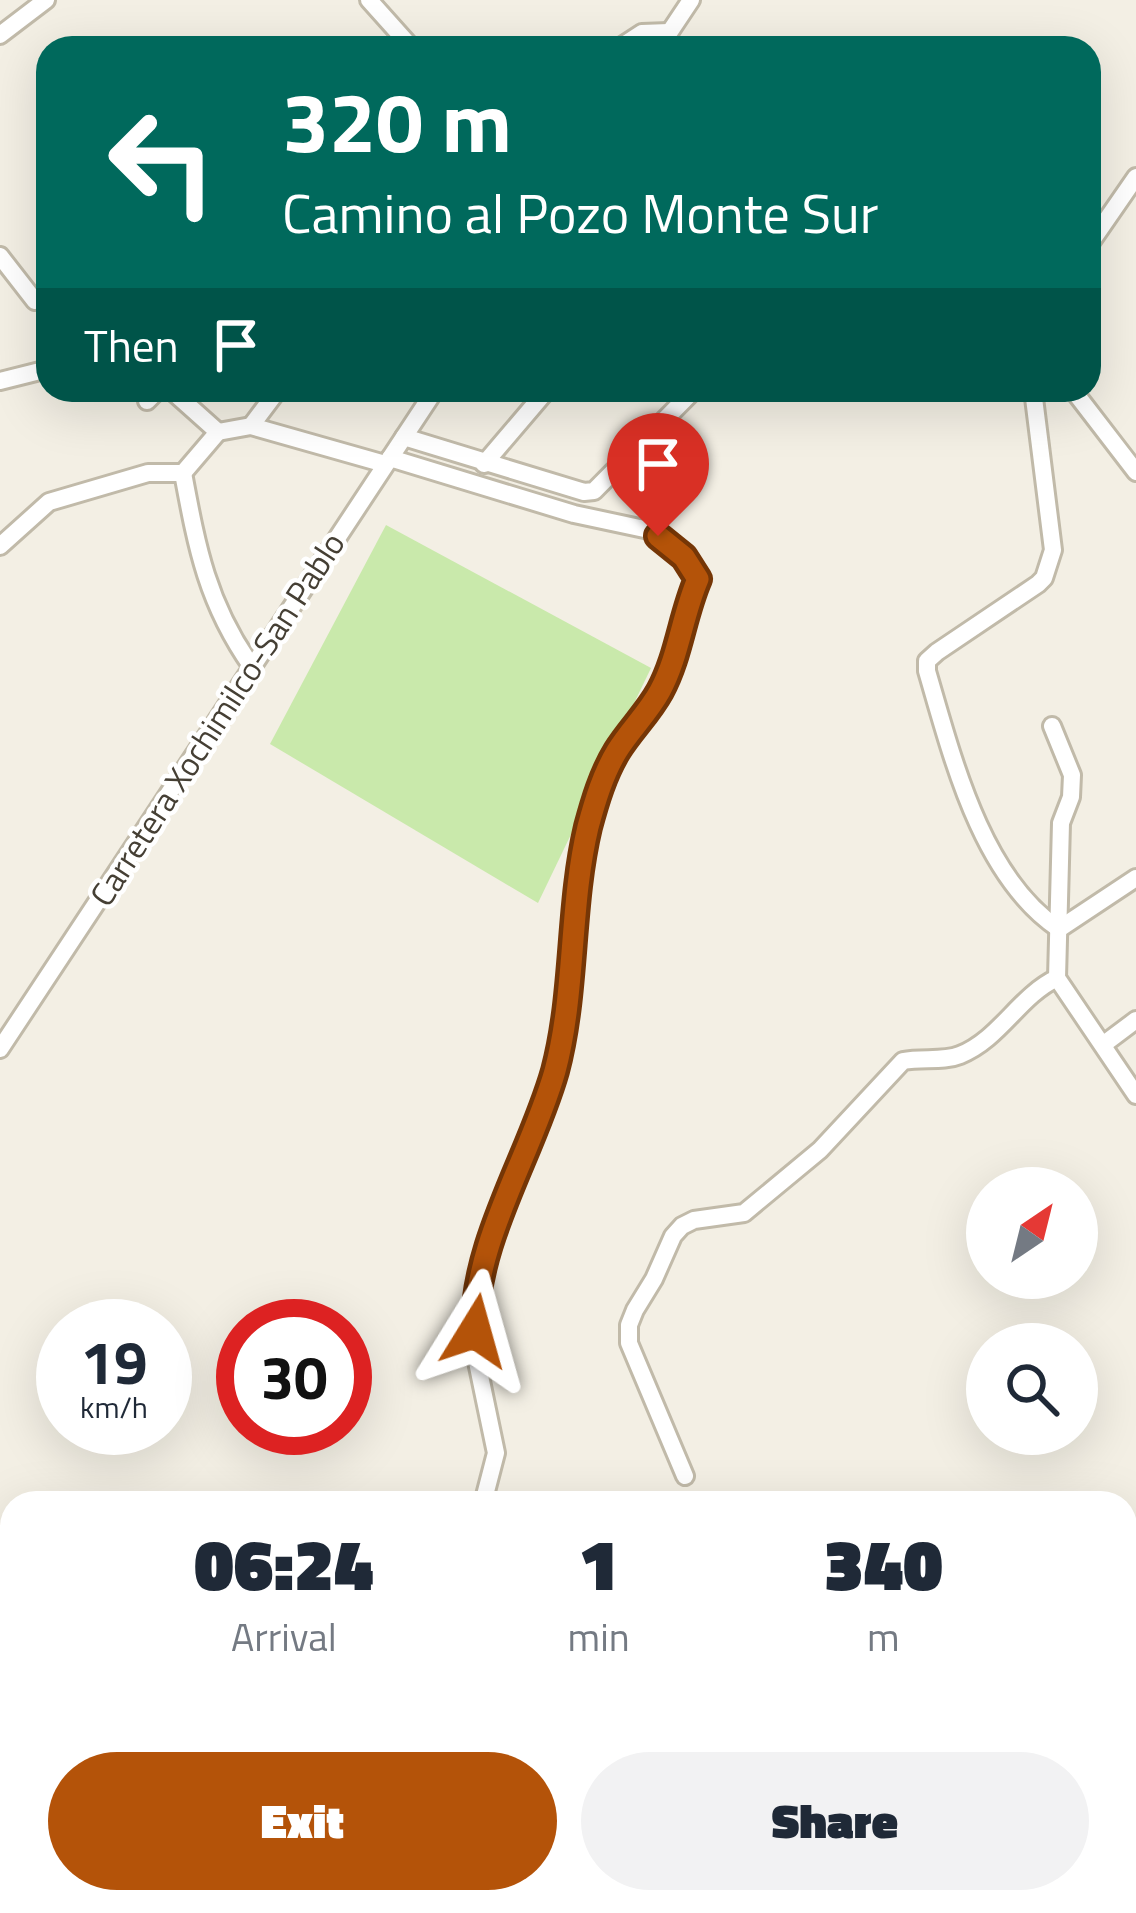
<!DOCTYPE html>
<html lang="en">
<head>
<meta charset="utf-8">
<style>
  body { margin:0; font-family:"Titillium Web",sans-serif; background:#f2f2f3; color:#1f2937; height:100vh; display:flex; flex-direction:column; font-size:45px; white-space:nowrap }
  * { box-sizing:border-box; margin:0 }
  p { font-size:39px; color:#747a83 }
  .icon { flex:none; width:66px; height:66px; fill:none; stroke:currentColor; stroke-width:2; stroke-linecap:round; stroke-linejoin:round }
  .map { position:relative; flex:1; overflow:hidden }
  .drawer { position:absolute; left:0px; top:1491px; width:1137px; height:423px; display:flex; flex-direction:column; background:#fff; border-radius:36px 36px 0 0; box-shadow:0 12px 48px #0002 }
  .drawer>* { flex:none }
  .banner { position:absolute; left:36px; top:36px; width:1065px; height:366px; border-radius:36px; box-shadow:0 12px 48px #0002; background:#00695c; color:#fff; overflow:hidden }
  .needle { width:78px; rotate:35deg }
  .controls { position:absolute; left:966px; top:1167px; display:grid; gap:24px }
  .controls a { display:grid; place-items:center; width:132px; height:132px; border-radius:50%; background:#fff; box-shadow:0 12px 48px #0002; font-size:60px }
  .speed { position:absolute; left:36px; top:1299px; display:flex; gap:24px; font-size:60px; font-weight:700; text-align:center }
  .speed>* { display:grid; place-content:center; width:156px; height:156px; border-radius:50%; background:#fff; box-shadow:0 12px 48px #0002; line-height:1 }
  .speed small { font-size:30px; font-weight:400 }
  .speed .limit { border:18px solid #d22; background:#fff; color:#111 }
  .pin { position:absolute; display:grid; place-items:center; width:102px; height:102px; color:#fff; margin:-123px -51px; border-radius:50% 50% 50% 0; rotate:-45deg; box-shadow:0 0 12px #0007 }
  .pin .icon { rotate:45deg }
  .me { position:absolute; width:132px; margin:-66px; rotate:8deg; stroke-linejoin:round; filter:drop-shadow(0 0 9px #0008) }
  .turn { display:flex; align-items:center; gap:42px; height:252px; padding:0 48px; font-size:54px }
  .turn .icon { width:156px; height:156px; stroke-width:2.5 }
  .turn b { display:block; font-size:84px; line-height:102px }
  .then { display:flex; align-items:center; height:114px; padding:0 48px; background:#0003; gap:24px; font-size:45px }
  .eta { display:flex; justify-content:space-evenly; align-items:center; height:204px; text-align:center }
  .eta b { font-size:72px; font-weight:800; line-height:84px }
  .action { display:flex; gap:24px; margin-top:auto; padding:24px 48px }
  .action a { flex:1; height:138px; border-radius:72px; background:#b45309; color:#fff; font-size:48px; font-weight:800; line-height:138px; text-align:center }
  .action a+a { background:#f2f2f3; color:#1f2937 }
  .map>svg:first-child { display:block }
  .green { fill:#c9e9ab }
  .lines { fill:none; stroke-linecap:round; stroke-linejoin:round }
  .minor-casing { stroke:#c1baa9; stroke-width:22 }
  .minor { stroke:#fff; stroke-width:16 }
  .route-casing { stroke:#753606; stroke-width:30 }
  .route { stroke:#b45309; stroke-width:21 }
  .labels { text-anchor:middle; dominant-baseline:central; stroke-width:9; stroke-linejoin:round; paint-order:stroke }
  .street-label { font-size:33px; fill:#453f34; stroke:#fff }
</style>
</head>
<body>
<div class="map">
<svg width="1136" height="1913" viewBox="0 0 1136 1913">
  <rect width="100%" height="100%" fill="#f3efe4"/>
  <!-- green -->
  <g class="green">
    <path d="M 386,525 L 651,668 L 538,903 L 270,744 Z"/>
    <path d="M 0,1568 L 12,1574 L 12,1902 L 596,1902 L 610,1913 L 0,1913 Z"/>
  </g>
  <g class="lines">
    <!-- minor casing -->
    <g class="minor-casing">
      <g id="minor">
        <path d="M 369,0 L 412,48"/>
        <path d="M 0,35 L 46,0"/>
        <path d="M 619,48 L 642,33 L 669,32"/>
        <path d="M 659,48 L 691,0"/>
        <path d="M 1089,245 L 1136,177"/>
        <path d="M 0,256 L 35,301"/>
        <path d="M 0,381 L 48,369"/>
        <path d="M 171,390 L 218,432 L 251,426 L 385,464"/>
        <path d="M 1033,390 L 1053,550 L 1044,578 L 1038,584 L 937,652 L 927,661 L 927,671 C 952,756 981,877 1059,929"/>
        <path d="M 1073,390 L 1136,472"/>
        <path d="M 147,401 L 158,390"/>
        <path d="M 251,426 L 278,390"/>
        <path d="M 404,437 L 584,492 L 594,491 L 694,390"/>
        <path d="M 390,458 L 574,514 L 649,530 L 698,573 L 673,665 L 659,694 L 618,748 L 602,782 L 576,882 L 561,1042 L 554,1074 L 492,1242 L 475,1305 L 476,1357 L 496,1453 L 483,1503"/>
        <path d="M 484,464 L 547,390"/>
        <path d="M 183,473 C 197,548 207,603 252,667"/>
        <path d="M 0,546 L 49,502 L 148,473 L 183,473 L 218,432"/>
        <path d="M 1052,726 L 1072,775 L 1071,797 L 1061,823 L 1057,978 L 1136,1095"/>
        <path d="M 1059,929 L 1136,878"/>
        <path d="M 1104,1044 L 1136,1020"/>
        <path d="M 0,1049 L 435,390"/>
        <path d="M 685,1476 L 629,1343 L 629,1325 L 635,1310 L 654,1279 L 673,1236 L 682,1226 L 694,1220 L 744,1213 L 820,1150 L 903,1061 C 922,1057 943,1062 960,1055 C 1000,1039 1019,996 1057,978"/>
        <path d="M 0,1572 L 12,1578"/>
        <path d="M 0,1616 L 12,1618"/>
        <path d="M 1125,1826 L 1136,1821"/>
        <path d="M 1125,1893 L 1136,1892"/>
        <path d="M 676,1902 L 686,1913"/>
        <path d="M 1092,1913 L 1103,1902"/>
      </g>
    </g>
    <!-- minor -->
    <use href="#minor" class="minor"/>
  </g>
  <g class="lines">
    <!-- route casing -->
    <g class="route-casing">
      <path id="route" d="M 475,1331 C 473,1242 531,1156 555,1071 C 576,992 569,907 588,827 C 595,801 603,774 617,751 C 630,730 648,713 660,691 C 679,656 682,616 698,579 L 684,557 L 658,536"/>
    </g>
    <!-- route -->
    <use href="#route" class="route"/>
  </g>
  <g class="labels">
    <!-- street labels -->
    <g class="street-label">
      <text transform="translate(217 719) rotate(-57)">Carretera Xochimilco-San Pablo</text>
    </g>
  </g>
</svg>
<div class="controls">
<a><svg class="needle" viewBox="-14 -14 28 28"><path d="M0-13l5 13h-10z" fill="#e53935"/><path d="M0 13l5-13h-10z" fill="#747a83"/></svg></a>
<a><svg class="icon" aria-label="search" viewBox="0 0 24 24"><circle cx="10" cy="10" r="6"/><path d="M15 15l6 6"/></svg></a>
</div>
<div class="speed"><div>19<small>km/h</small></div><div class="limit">30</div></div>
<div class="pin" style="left:658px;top:536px;background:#d93025"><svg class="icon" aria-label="arrive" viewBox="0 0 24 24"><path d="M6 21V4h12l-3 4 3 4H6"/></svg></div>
<svg class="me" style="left:475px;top:1331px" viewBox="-20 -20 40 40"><path d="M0-17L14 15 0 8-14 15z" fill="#b45309" stroke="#fff" stroke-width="4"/></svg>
<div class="banner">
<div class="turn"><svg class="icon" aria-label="left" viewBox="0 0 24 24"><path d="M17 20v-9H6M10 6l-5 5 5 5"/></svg><div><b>320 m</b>Camino al Pozo Monte Sur</div></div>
<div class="then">Then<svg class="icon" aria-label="arrive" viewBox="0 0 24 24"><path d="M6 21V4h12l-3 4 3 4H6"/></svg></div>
</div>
<section class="drawer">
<div class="eta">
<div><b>06:24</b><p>Arrival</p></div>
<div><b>1</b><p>min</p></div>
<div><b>340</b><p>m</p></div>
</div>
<div class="action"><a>Exit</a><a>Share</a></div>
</section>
</div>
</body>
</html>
